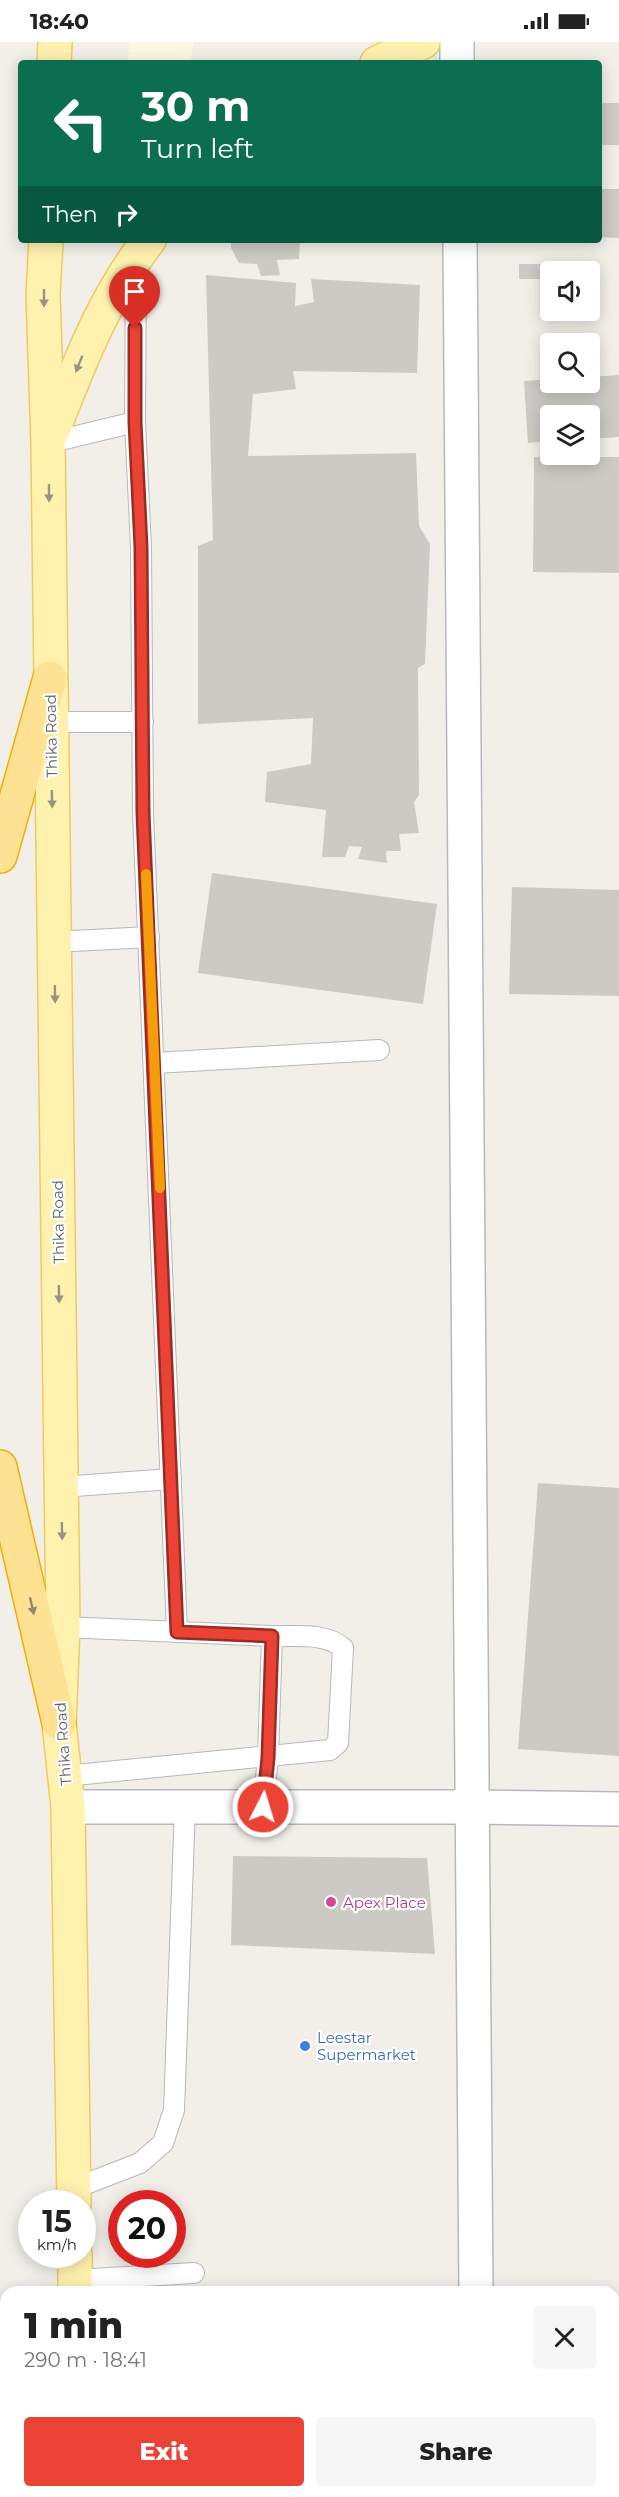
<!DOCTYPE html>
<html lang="en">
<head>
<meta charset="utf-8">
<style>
  body { margin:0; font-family:Montserrat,sans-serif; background:#f6f6f6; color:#222; height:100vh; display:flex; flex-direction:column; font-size:22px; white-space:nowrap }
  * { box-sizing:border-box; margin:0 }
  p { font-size:20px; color:#767676 }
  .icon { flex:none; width:33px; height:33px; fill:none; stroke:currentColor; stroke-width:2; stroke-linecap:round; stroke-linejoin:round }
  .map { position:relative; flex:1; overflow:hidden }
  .panel { position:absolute; left:0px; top:2244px; width:620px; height:212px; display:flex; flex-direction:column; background:#fff; border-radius:18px 18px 0 0; box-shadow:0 3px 15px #0003 }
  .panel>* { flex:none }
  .hud { position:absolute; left:18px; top:18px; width:584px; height:183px; border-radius:6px; box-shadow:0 3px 15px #0003; background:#0b6e4f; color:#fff; overflow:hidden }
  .buttons { position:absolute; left:540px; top:219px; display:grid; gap:12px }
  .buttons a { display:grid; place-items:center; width:60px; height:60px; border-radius:6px; background:#fff; box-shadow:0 3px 15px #0003; font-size:30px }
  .speed { position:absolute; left:18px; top:2148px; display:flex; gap:12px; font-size:30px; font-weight:700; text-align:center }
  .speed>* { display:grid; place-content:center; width:78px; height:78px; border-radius:50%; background:#fff; box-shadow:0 3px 15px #0003; line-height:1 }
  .speed small { font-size:15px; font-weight:400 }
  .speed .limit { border:9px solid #d22; background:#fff; color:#111 }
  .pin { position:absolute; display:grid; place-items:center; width:51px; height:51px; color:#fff; margin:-62px -26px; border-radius:50% 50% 50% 0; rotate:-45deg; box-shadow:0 0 6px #0007 }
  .pin .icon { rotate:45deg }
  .me { position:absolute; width:66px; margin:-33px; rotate:5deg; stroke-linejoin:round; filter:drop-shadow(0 0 4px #0008) }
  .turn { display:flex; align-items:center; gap:21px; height:126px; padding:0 24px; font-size:27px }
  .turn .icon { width:78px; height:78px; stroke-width:2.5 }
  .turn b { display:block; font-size:42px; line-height:51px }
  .then { display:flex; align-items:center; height:57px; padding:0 24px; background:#0003; gap:12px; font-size:22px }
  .round { display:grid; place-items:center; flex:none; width:63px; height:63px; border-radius:6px; background:#f6f6f6 }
  .headline { display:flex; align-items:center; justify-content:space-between; height:102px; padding:0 24px }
  h1 { font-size:36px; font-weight:800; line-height:45px }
  .primary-button { display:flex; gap:12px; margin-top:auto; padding:12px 24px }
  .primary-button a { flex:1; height:69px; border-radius:6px; background:#ea4335; color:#fff; font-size:24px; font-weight:800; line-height:69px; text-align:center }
  .primary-button a+a { background:#f6f6f6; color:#222 }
  .status { display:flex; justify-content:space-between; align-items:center; height:42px; padding:0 30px; background:#fff; direction:ltr }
  .status svg { height:16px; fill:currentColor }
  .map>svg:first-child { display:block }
  .commercial { fill:#fef7e0 }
  .building { fill:#cccac5 }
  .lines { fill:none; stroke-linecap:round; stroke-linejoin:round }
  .lane-casing { stroke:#b5b8bc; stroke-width:22 }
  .street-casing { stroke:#b5b8bc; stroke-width:36 }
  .primary-casing { stroke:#f2c960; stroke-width:36 }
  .highway-casing { stroke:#f9ab00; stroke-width:36 }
  .path { stroke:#9cc7a9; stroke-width:4; stroke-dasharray:6 3; stroke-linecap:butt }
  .lane { stroke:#fff; stroke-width:20 }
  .street { stroke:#fff; stroke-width:33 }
  .primary { stroke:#fff2af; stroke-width:33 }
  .highway { stroke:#fde293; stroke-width:33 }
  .oneway { fill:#979581 }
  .oneway2 { fill:#8e8975 }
  .route-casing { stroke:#982c22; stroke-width:15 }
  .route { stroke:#ea4335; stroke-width:10 }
  .slow { stroke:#f59e0b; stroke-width:10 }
  .hotel-dot { fill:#d1479c; stroke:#fff; stroke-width:2 }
  .shop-dot { fill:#3f7fe0; stroke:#fff; stroke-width:2 }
  .labels { text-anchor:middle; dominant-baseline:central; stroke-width:4.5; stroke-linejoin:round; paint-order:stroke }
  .street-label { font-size:15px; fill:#5f6368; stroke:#fff }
  .hotel-label { font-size:15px; fill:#b23c85; stroke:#fff; text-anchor:start }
  .shop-label { font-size:15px; fill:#366cbe; stroke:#fff; text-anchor:start }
</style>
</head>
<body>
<div class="status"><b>18:40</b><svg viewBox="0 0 49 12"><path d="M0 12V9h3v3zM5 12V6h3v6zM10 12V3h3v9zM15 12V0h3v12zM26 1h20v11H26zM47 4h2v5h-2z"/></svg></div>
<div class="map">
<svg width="619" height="2455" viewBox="0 0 619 2455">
  <rect width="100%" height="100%" fill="#f1efe8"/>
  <!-- commercial -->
  <path class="commercial" d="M 129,0 L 194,0 L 190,21 L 128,21 Z"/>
  <!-- building -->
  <g class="building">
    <rect x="598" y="61" width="21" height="42"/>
    <path d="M 598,147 L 619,147 L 619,196 L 598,195 Z"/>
    <path d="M 231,198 L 300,198 L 299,217 L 277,218 L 280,233 L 261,234 L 257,222 L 239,221 L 231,206 Z"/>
    <path d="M 519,222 L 555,222 L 554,230 L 550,230 L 550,237 L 519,237 Z"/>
    <path d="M 206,233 L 296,241 L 295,264 L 314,260 L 311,237 L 420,243 L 417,331 L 293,329 L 296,347 L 253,352 L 248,414 L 416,411 L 419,484 L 430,502 L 425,622 L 418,626 L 419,753 L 414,760 L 419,791 L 399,792 L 401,809 L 386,809 L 387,821 L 358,817 L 362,805 L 349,804 L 345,815 L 322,815 L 326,768 L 265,760 L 267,730 L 311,722 L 313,676 L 198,682 L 198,504 L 213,498 Z"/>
    <path d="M 619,333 L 619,395 L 590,397 L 590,374 L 550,374 L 550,399 L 528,401 L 524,339 L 550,337 L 550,340 L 590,340 L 590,335 Z"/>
    <path d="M 534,415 L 619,415 L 619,531 L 533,530 Z"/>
    <path d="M 212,831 L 437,862 L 423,962 L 198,931 Z"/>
    <path d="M 512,845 L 619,848 L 619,954 L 509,952 Z"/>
    <path d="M 538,1441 L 619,1446 L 619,1714 L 518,1707 Z"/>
    <path d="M 233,1814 L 427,1816 L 435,1912 L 231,1903 Z"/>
  </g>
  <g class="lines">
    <!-- lane casing -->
    <g class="lane-casing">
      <g id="lane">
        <path d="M 136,220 L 135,380 L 141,505 L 143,771 L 177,1590"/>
        <path d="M 48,401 L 135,380"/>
        <path d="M 50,680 L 143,680"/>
        <path d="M 54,900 L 149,895"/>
        <path d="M 155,1021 L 379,1008"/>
        <path d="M 61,1445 L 171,1437"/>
        <path d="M 63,1585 L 272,1594 L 268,1716 L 263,1765"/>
        <path d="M 65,1734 L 330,1708 L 338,1701 L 343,1606 C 326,1590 294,1595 272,1594"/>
        <path d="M 73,2147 L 140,2121 L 163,2101 L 174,2068 L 185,1765"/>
        <path d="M 75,2238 L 194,2231"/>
        <path d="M 194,2450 L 194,2455"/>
      </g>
    </g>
    <!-- street casing -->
    <g class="street-casing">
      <g id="street">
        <path d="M 457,0 L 457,21"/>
        <path d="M 460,198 C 469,882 476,1566 476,2250"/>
        <path d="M 68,1765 L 476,1765 L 619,1767"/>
        <path d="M 473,2455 L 473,2450"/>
      </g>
    </g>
    <!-- primary casing -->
    <g class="primary-casing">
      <g id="primary">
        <path d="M 54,21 L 55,0"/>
        <path d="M 377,21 L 423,0"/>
        <path d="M 46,198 L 43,253 L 48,401 L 63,1585 L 59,1681 L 68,1765 L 74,2162"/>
        <path d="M 53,388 C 79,322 104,255 149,198"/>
        <path d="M 75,2212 L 75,2250"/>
        <path d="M 79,2450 L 79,2455"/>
      </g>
    </g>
    <!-- highway casing -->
    <g class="highway-casing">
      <g id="highway">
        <path d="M 0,814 L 50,636"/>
        <path d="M 0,1425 L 59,1681"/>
      </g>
    </g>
    <!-- path -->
    <path class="path" d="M 614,2303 L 619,2303"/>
    <!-- lane -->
    <use href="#lane" class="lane"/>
    <!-- street -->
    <use href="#street" class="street"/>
    <!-- primary -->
    <use href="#primary" class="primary"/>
    <!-- highway -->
    <use href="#highway" class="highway"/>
  </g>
  <!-- one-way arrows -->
  <defs><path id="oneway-solid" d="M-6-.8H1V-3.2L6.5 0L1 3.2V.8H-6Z" transform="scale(1.5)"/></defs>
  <g class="oneway">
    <use href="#oneway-solid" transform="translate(44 256) rotate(90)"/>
    <use href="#oneway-solid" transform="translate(79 322) rotate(112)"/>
    <use href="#oneway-solid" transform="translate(49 451) rotate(90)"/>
    <use href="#oneway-solid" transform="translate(52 757) rotate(89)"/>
    <use href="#oneway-solid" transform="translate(55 952) rotate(89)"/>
    <use href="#oneway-solid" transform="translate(59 1252) rotate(89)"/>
    <use href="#oneway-solid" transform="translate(62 1489) rotate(89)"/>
  </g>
  <use class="oneway2" href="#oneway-solid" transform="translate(32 1564) rotate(77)"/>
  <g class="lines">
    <!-- route casing -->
    <g class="route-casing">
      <path id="route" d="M 135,286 L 135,380 L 141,505 L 143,771 L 177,1590 L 272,1594 L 268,1716 L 263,1765"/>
    </g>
    <!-- route -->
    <use href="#route" class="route"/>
    <!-- slow -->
    <path class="slow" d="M 146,832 L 160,1146"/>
  </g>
  <!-- markers -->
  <circle class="hotel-dot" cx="331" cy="1860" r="6"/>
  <circle class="shop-dot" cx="305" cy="2004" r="6"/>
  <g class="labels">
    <!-- street labels -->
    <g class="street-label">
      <text transform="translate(51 694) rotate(-91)">Thika Road</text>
      <text transform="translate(58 1180) rotate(-91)">Thika Road</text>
      <text transform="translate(63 1702) rotate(-94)">Thika Road</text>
    </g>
    <!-- hotel labels -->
    <g class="hotel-label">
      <text x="343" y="1860">Apex Place</text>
    </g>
    <!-- shop labels -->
    <g class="shop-label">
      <text x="317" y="1995">Leestar<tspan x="317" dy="17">Supermarket</tspan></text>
    </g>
  </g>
</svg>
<div class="buttons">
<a><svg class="icon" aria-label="sound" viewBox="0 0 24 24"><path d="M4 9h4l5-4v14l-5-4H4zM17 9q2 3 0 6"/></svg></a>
<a><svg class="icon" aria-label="search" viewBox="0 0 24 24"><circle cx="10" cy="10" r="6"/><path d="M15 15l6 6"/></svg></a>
<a><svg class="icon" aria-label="layers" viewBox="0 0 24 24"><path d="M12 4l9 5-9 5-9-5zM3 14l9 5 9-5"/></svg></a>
</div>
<div class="speed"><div>15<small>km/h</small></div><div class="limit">20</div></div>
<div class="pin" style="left:135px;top:286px;background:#d93025"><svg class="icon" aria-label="arrive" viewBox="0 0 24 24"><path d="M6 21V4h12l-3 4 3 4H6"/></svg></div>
<svg class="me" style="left:263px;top:1765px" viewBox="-20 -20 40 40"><circle r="17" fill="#ea4335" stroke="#fff" stroke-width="3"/><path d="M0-11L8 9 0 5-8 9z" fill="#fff"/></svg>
<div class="hud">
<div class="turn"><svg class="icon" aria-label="left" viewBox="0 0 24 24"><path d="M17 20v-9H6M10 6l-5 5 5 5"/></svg><div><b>30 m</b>Turn left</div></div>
<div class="then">Then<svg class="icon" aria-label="right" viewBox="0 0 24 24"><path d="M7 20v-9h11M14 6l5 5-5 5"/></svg></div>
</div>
<section class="panel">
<div class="headline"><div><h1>1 min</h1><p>290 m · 18:41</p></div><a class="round"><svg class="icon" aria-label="close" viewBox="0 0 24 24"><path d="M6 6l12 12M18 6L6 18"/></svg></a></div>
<div class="primary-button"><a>Exit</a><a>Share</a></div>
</section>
</div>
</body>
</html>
